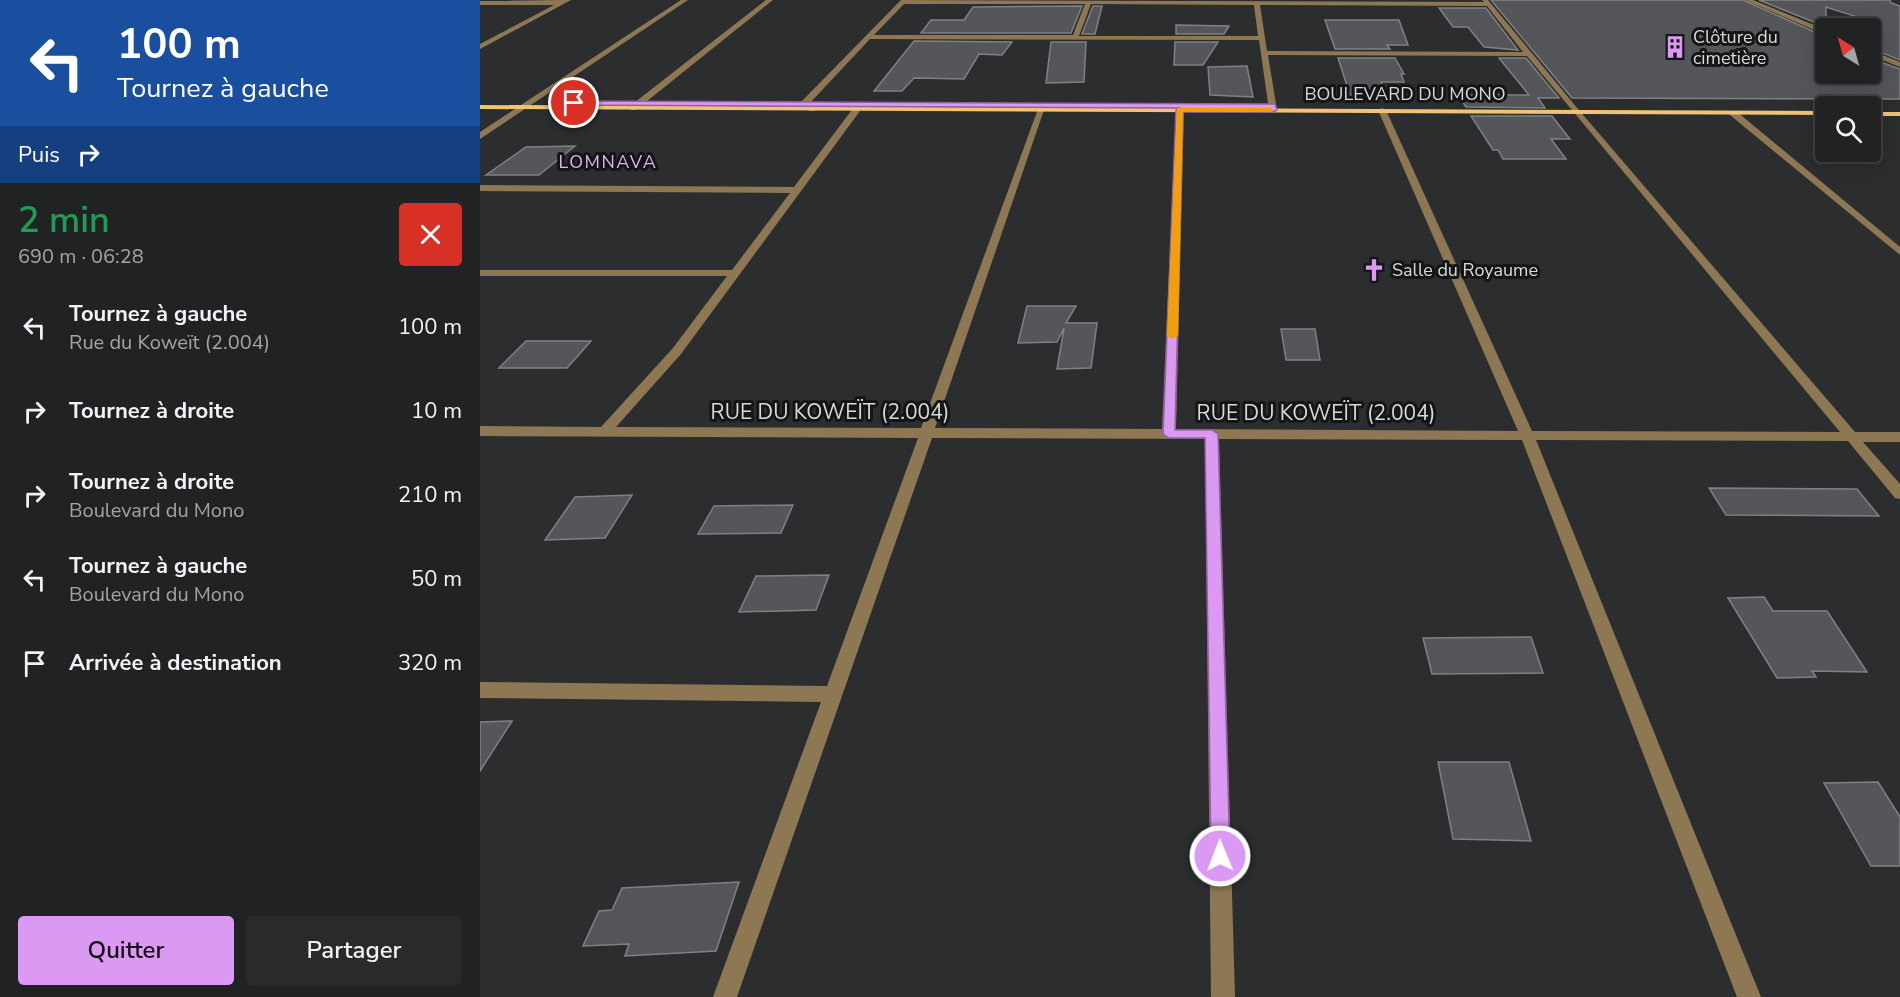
<!DOCTYPE html>
<html lang="fr">
<head>
<meta charset="utf-8">
<style>
  body { margin:0; font-family:"Nunito Sans",sans-serif; background:#282a2b; color:#f1f3f6; height:100vh; display:flex; flex-direction:column; font-size:22px; white-space:nowrap }
  * { box-sizing:border-box; margin:0 }
  p { font-size:20px; color:#a2a4a6 }
  .icon { flex:none; width:33px; height:33px; fill:none; stroke:currentColor; stroke-width:2; stroke-linecap:round; stroke-linejoin:round }
  .map { position:relative; flex:1; overflow:hidden }
  .details { display:flex; flex-direction:column; background:#202223; width:480px }
  .details>* { flex:none }
  .hud { background:#1a4fa0; color:#fff; overflow:hidden }
  .needle { width:39px; rotate:323deg }
  .buttons { position:absolute; left:1335px; top:18px; display:grid; gap:12px }
  .buttons a { display:grid; place-items:center; width:66px; height:66px; border-radius:6px; background:#202223; box-shadow:0 6px 24px #0002,0 0 0 2px #3d3f41; font-size:30px }
  .pin { position:absolute; display:grid; place-items:center; width:51px; height:51px; color:#fff; margin:-26px; border:3px solid #fff; border-radius:50%; box-shadow:0 2px 6px #0007 }
  .me { position:absolute; width:66px; margin:-33px; rotate:359deg; stroke-linejoin:round; filter:drop-shadow(0 0 4px #0008) }
  .turn { display:flex; align-items:center; gap:21px; height:126px; padding:0 18px; font-size:27px }
  .turn .icon { width:78px; height:78px; stroke-width:2.5 }
  .turn b { display:block; font-size:42px; line-height:51px }
  .then { display:flex; align-items:center; height:57px; padding:0 18px; background:#0003; gap:12px; font-size:22px }
  .round { display:grid; place-items:center; flex:none; width:63px; height:63px; border-radius:6px; background:#282a2b }
  .summary { display:flex; align-items:center; justify-content:space-between; height:102px; padding:0 18px }
  h1 { font-size:36px; font-weight:600; line-height:45px; color:#1e9e55 }
  .action { display:flex; gap:12px; margin-top:auto; padding:12px 18px }
  .action a { flex:1; height:69px; border-radius:6px; background:#dc99f4; color:#111; font-size:24px; font-weight:600; line-height:69px; text-align:center }
  .action a+a { background:#282a2b; color:#f1f3f6 }
  ul { padding:0; list-style:none }
  li { display:flex; align-items:center; gap:18px; height:84px; padding:0 18px }
  li div { flex:1 }
  li b { display:block; font-size:22px }
  li em { font-style:normal }
  main { display:flex; flex:1; min-height:0 }
  .map>svg:first-child { display:block }
  .building { fill:#545659; stroke:#7f8184; stroke-width:1.5 }
  .lines { fill:none; stroke-linecap:round; stroke-linejoin:round }
  .minor { fill:#8e7853; fill-rule:evenodd }
  .major { fill:#f1c374; fill-rule:evenodd }
  .route { fill:#dc99f4; stroke:#8f639f; stroke-width:1.5 }
  .slow { fill:#f59e0b }
  .labels { text-anchor:middle; dominant-baseline:central; stroke-width:6; stroke-linejoin:round; paint-order:stroke }
  .far-poi-label { font-size:18px; fill:#d8d9db; stroke:#141516; text-anchor:start }
  .far-street-label { font-size:18px; fill:#d8d9db; stroke:#141516 }
  .far-neighbourhood-label { font-size:18px; letter-spacing:1.5px; fill:#e2b3f3; stroke:#141516 }
  .street-label { font-size:21px; fill:#d8d9db; stroke:#141516 }
</style>
</head>
<body>
<main>
<section class="details">
<div class="hud">
<div class="turn"><svg class="icon" aria-label="left" viewBox="0 0 24 24"><path d="M17 20v-9H6M10 6l-5 5 5 5"/></svg><div><b>100 m</b>Tournez à gauche</div></div>
<div class="then">Puis<svg class="icon" aria-label="right" viewBox="0 0 24 24"><path d="M7 20v-9h11M14 6l5 5-5 5"/></svg></div>
</div>
<div class="summary"><div><h1>2 min</h1><p>690 m · 06:28</p></div><a class="round" style="background:#d93025;color:#fff"><svg class="icon" aria-label="close" viewBox="0 0 24 24"><path d="M6 6l12 12M18 6L6 18"/></svg></a></div>
<ul>
<li><svg class="icon" aria-label="left" viewBox="0 0 24 24"><path d="M17 20v-9H6M10 6l-5 5 5 5"/></svg><div><b>Tournez à gauche</b><p>Rue du Koweït (2.004)</p></div><em>100 m</em></li>
<li><svg class="icon" aria-label="right" viewBox="0 0 24 24"><path d="M7 20v-9h11M14 6l5 5-5 5"/></svg><div><b>Tournez à droite</b></div><em>10 m</em></li>
<li><svg class="icon" aria-label="right" viewBox="0 0 24 24"><path d="M7 20v-9h11M14 6l5 5-5 5"/></svg><div><b>Tournez à droite</b><p>Boulevard du Mono</p></div><em>210 m</em></li>
<li><svg class="icon" aria-label="left" viewBox="0 0 24 24"><path d="M17 20v-9H6M10 6l-5 5 5 5"/></svg><div><b>Tournez à gauche</b><p>Boulevard du Mono</p></div><em>50 m</em></li>
<li><svg class="icon" aria-label="arrive" viewBox="0 0 24 24"><path d="M6 21V4h12l-3 4 3 4H6"/></svg><div><b>Arrivée à destination</b></div><em>320 m</em></li>
</ul>
<div class="action"><a>Quitter</a><a>Partager</a></div>
</section>
<div class="map">
<svg width="1420" height="997" viewBox="0 0 1420 997">
  <rect width="100%" height="100%" fill="#2b2d2f"/>
  <!-- building -->
  <g class="building">
    <path d="M 1011,0 L 1263,0 L 1346,37 L 1346,74 L 1390,74 L 1390,58 L 1420,69 L 1420,99 L 1092,98 Z"/>
    <path d="M 1279,0 L 1410,0 L 1411,3 L 1420,6 L 1420,60 L 1390,48 L 1390,21 L 1346,7 L 1346,27 Z"/>
    <path d="M 602,6 L 591,33 L 441,33 L 451,20 L 484,20 L 493,7 Z"/>
    <path d="M 613,6 L 622,6 L 615,34 L 602,34 Z"/>
    <path d="M 959,8 L 1006,8 L 1038,50 L 1004,47 L 988,27 L 973,27 Z"/>
    <path d="M 845,20 L 919,20 L 928,45 L 907,45 L 910,49 L 855,49 Z"/>
    <path d="M 696,25 L 749,26 L 744,34 L 696,34 Z"/>
    <path d="M 434,41 L 532,42 L 522,55 L 499,54 L 484,79 L 434,78 L 422,91 L 394,91 Z"/>
    <path d="M 571,42 L 606,42 L 604,82 L 566,83 Z"/>
    <path d="M 695,42 L 738,42 L 723,65 L 694,65 Z"/>
    <path d="M 858,58 L 915,58 L 924,74 L 921,74 L 924,82 L 901,82 L 907,96 L 870,95 Z"/>
    <path d="M 1019,58 L 1046,58 L 1079,98 L 1058,98 L 1065,108 L 986,107 L 978,95 L 1049,95 Z"/>
    <path d="M 767,66 L 773,97 L 730,95 L 728,67 Z"/>
    <path d="M 991,116 L 1072,116 L 1090,139 L 1071,139 L 1086,159 L 1023,159 L 1018,150 L 1013,150 Z"/>
    <path d="M 95,146 L 59,175 L 6,175 L 46,147 Z"/>
    <path d="M 547,306 L 596,306 L 586,323 L 617,323 L 611,368 L 577,369 L 584,328 L 577,342 L 538,343 Z"/>
    <path d="M 801,329 L 835,329 L 840,360 L 806,360 Z"/>
    <path d="M 46,341 L 111,341 L 87,368 L 19,368 Z"/>
    <path d="M 1229,488 L 1377,489 L 1399,516 L 1246,515 Z"/>
    <path d="M 152,495 L 125,538 L 65,540 L 95,497 Z"/>
    <path d="M 313,505 L 301,533 L 218,534 L 234,506 Z"/>
    <path d="M 349,575 L 336,610 L 259,612 L 276,576 Z"/>
    <path d="M 1284,597 L 1293,611 L 1347,611 L 1387,672 L 1332,671 L 1336,677 L 1297,678 L 1248,598 Z"/>
    <path d="M 1051,637 L 1063,673 L 952,674 L 943,638 Z"/>
    <path d="M 32,721 L 0,771 L 0,722 Z"/>
    <path d="M 958,762 L 1029,762 L 1051,841 L 973,839 Z"/>
    <path d="M 1398,782 L 1420,817 L 1420,866 L 1391,866 L 1344,783 Z"/>
    <path d="M 259,882 L 236,951 L 145,956 L 149,944 L 103,946 L 119,911 L 132,910 L 142,888 Z"/>
  </g>
  <g class="lines">
    <!-- minor -->
    <g class="minor">
      <path d="M 83,0 L 91,0 L 0,49 L 0,44 L 74,5 L 0,5 L 0,1 Z"/>
      <path d="M 201,0 L 208,0 L 0,139 L 0,132 Z"/>
      <path d="M 286,0 L 293,0 L 156,110 L 150,110 L 150,106 Z"/>
      <path d="M 421,0 L 1004,2 L 1002,0 L 1008,0 L 1098,109 L 1375,432 L 1420,432 L 1420,442 L 1383,442 L 1420,484 L 1420,499 L 1415,498 L 1368,441 L 1056,440 L 1281,997 L 1257,997 L 1042,440 L 739,439 L 755,997 L 731,997 L 725,439 L 452,438 L 257,997 L 233,997 L 341,702 L 0,698 L 0,682 L 347,686 L 438,438 L 0,436 L 0,426 L 121,427 L 193,348 L 247,276 L 0,276 L 0,270 L 252,270 L 310,193 L 0,191 L 0,185 L 314,187 L 374,107 L 380,107 L 380,111 L 201,354 L 136,427 L 441,428 L 558,109 L 565,107 L 455,428 L 682,429 L 696,110 L 700,108 L 704,110 L 696,429 L 1038,431 L 898,110 L 902,108 L 906,110 L 1052,431 L 1360,432 L 1047,56 L 788,55 L 797,110 L 793,112 L 789,110 L 779,40 L 390,39 L 329,104 L 335,107 L 335,111 L 329,111 L 321,106 L 321,102 ZM 424,4 L 605,4 L 593,35 L 394,35 ZM 611,4 L 774,5 L 778,36 L 599,36 ZM 780,5 L 1007,6 L 1043,52 L 787,51 Z"/>
      <path d="M 1265,0 L 1273,0 L 1346,30 L 1346,35 Z"/>
      <path d="M 1390,50 L 1420,62 L 1420,67 L 1390,55 Z"/>
      <path d="M 1250,111 L 1256,111 L 1420,247 L 1420,255 L 1250,115 Z"/>
    </g>
    <!-- major -->
    <g class="major">
      <path d="M 0,105 L 1346,111 L 1346,115 L 0,109 Z"/>
      <rect x="1390" y="112" width="30" height="4"/>
    </g>
  </g>
  <!-- route -->
  <path class="route" d="M 94,101 L 795,104 L 797,110 L 793,112 L 703,112 L 695,430 L 732,430 L 738,434 L 750,856 L 747,863 L 740,866 L 734,863 L 731,856 L 725,438 L 689,438 L 683,434 L 696,110 L 699,108 L 91,105 Z"/>
  <!-- slow -->
  <path class="slow" d="M 697,108 L 791,108 L 794,110 L 791,112 L 703,112 L 698,336 L 692,339 L 687,336 Z"/>
  <!-- icons -->
  <defs>
    <g id="building-bare" transform="scale(1.8)"><path d="M-4-6H4V6H1V3H-1V6H-4ZM-2.5-4.3h1.7v1.8h-1.7ZM.8-4.3h1.7v1.8H.8ZM-2.5-1h1.7V.8h-1.7ZM.8-1h1.7V.8H.8Z" fill="#dc99f4" stroke="#141516" stroke-width="2.5" paint-order="stroke"/></g>
    <g id="church-bare" transform="scale(1.8)"><path d="M-1.2-6h2.4v3.5h3.3v2.4h-3.3V6h-2.4V-.1h-3.3v-2.4h3.3Z" fill="#dc99f4" stroke="#141516" stroke-width="2.5" paint-order="stroke"/></g>
  </defs>
  <g fill-rule="evenodd">
    <use href="#building-bare" x="1195" y="47"/>
    <use href="#church-bare" x="894" y="270"/>
  </g>
  <g class="labels">
    <!-- far-poi labels -->
    <g class="far-poi-label">
      <text x="1213" y="37">Clôture du<tspan x="1213" dy="21">cimetière</tspan></text>
      <text x="912" y="270">Salle du Royaume</text>
    </g>
    <!-- far-street labels -->
    <g class="far-street-label">
      <text x="925" y="94">BOULEVARD DU MONO</text>
    </g>
    <!-- far-neighbourhood labels -->
    <g class="far-neighbourhood-label">
      <text x="128" y="162">LOMNAVA</text>
    </g>
    <!-- street labels -->
    <g class="street-label">
      <text x="350" y="412">RUE DU KOWEÏT (2.004)</text>
      <text x="836" y="413">RUE DU KOWEÏT (2.004)</text>
    </g>
  </g>
</svg>
<div class="buttons">
<a><svg class="needle" viewBox="-14 -14 28 28"><path d="M0-13l5 13h-10z" fill="#e53935"/><path d="M0 13l5-13h-10z" fill="#a2a4a6"/></svg></a>
<a><svg class="icon" aria-label="search" viewBox="0 0 24 24"><circle cx="10" cy="10" r="6"/><path d="M15 15l6 6"/></svg></a>
</div>
<div class="pin" style="left:94px;top:103px;background:#d93025"><svg class="icon" aria-label="arrive" viewBox="0 0 24 24"><path d="M6 21V4h12l-3 4 3 4H6"/></svg></div>
<svg class="me" style="left:740px;top:856px" viewBox="-20 -20 40 40"><circle r="17" fill="#dc99f4" stroke="#fff" stroke-width="3"/><path d="M0-11L8 9 0 5-8 9z" fill="#fff"/></svg>
</div>
</main>
</body>
</html>
